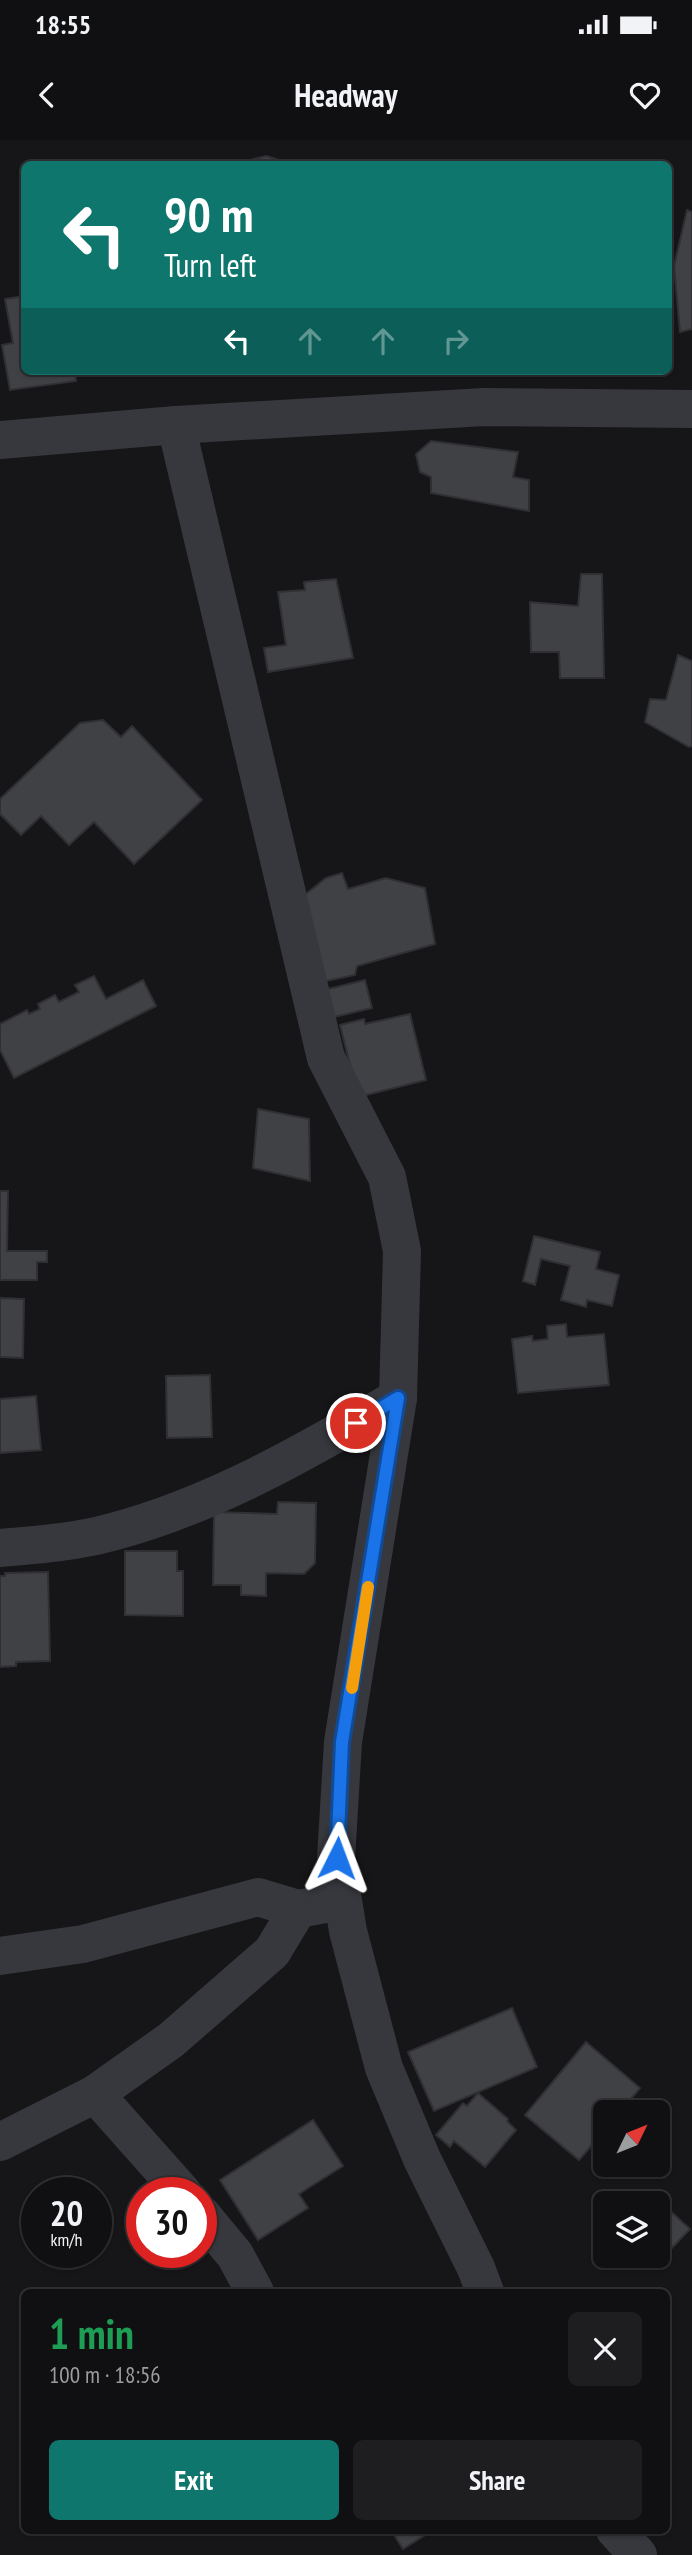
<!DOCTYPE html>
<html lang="en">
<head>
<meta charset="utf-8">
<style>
  body { margin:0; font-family:"PT Sans Narrow",sans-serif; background:#1e1e20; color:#f1f3f6; height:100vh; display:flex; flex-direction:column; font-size:26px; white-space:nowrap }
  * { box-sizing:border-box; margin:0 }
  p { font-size:23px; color:#9c9d9f }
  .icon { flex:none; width:38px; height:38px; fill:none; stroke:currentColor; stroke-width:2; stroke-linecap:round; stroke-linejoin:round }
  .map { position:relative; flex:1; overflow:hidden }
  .sheet { position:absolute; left:21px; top:2149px; width:649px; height:245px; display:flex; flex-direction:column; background:#101012; border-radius:10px; box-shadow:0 2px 5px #0004,0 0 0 2px #303032 }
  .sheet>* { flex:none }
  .banner { position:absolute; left:21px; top:21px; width:651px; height:214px; border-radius:10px; box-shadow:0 2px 5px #0004,0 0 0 2px #303032; background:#0f766e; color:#fff; overflow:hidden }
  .needle { width:46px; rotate:47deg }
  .tools { position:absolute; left:593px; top:1960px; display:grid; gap:14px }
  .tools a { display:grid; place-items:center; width:77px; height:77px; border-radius:10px; background:#101012; box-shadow:0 2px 5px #0004,0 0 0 2px #303032; font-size:35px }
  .speed { position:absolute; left:21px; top:2037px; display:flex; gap:14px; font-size:35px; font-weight:700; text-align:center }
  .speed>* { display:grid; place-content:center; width:91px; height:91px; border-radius:50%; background:#101012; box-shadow:0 2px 5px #0004,0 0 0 2px #303032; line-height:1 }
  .speed small { font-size:18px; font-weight:400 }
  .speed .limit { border:10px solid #d22; background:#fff; color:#111 }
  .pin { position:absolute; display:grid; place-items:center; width:60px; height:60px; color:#fff; margin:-30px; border:4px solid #fff; border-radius:50%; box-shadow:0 2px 7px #0007 }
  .me { position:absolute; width:77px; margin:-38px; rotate:3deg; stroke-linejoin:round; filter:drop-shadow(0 0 5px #0008) }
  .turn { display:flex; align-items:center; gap:24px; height:147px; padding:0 28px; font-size:32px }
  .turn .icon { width:91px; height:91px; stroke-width:2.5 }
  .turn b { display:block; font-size:49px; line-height:60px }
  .lanes { display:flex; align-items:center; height:66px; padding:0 28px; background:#0003; justify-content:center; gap:35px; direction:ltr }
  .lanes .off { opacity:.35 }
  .round { display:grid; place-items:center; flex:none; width:74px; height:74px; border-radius:10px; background:#1e1e20 }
  .headline { display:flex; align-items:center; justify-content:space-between; height:119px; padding:0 28px }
  h1 { font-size:42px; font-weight:800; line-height:52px; color:#1e9e55 }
  .action { display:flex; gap:14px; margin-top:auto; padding:14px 28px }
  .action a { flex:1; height:80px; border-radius:10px; background:#0f766e; color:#fff; font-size:28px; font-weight:800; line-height:80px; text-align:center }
  .action a+a { background:#1e1e20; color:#f1f3f6 }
  .status { display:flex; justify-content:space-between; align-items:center; height:49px; padding:0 35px; background:#101012; direction:ltr }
  .status svg { height:19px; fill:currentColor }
  header { display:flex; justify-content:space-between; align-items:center; height:91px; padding:0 28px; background:#101012; font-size:32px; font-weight:800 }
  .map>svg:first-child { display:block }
  .building { fill:#404145; stroke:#303034; stroke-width:2 }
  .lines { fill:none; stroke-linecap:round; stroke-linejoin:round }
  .street { stroke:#37383d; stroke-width:38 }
  .route-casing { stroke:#114b97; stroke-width:18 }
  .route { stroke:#1a73e8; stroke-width:12 }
  .slow { stroke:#f59e0b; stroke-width:12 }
</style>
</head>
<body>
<div class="status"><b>18:55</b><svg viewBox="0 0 49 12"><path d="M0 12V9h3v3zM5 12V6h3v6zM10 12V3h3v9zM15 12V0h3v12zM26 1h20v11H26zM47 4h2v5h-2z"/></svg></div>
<header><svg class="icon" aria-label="back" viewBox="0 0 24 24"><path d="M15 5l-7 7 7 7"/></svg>Headway<svg class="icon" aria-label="heart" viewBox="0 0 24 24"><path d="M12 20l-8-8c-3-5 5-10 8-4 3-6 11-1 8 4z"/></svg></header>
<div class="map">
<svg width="692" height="2415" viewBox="0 0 692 2415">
  <rect width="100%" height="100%" fill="#161618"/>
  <!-- building -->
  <g class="building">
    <path d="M 266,16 L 282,21 L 293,24 L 243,24 L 243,22 Z"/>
    <rect x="394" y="20" width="57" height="4"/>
    <path d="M 687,70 L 692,72 L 692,189 L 680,192 L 674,126 Z"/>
    <path d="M 24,156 L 24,231 L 75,231 L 76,241 L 10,250 L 2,205 L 13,203 L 5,159 Z"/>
    <path d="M 431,301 L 518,312 L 513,337 L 529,340 L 529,371 L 431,353 L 431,337 L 420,332 L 416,314 Z"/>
    <path d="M 581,434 L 602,434 L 604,538 L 560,538 L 559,512 L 531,512 L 530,462 L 578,466 Z"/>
    <path d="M 336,439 L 353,518 L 268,532 L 264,508 L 286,505 L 278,452 L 305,450 L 304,442 Z"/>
    <path d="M 678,515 L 692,521 L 692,606 L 689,607 L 645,582 L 650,559 L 666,560 Z"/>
    <path d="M 103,580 L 121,597 L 132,586 L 202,660 L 134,724 L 94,682 L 69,705 L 41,676 L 21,695 L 0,674 L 0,659 L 80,583 Z"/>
    <path d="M 342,733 L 348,749 L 386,738 L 425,748 L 435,804 L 357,826 L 355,835 L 321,842 L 297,761 L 326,738 Z"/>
    <path d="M 94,836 L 106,859 L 143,840 L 156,866 L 14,938 L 0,910 L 0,884 L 27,870 L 29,874 L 40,869 L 38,864 L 55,855 L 59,862 L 79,852 L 75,845 Z"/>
    <path d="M 365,840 L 372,868 L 326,879 L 320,851 Z"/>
    <path d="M 410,874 L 426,940 L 358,957 L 340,885 L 364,879 L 365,884 Z"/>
    <path d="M 258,969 L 309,979 L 310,1041 L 253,1028 Z"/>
    <path d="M 0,1051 L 8,1051 L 7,1111 L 47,1111 L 47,1122 L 37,1122 L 37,1140 L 0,1140 Z"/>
    <path d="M 534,1096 L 600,1112 L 596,1129 L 619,1135 L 612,1166 L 587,1160 L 586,1167 L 561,1160 L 570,1126 L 541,1119 L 535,1145 L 523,1141 Z"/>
    <path d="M 0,1158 L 24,1159 L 23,1218 L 0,1217 Z"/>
    <path d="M 566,1184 L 567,1197 L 604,1194 L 609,1245 L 518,1253 L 512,1199 L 532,1196 L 533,1201 L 548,1199 L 547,1186 Z"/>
    <path d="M 210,1235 L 212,1297 L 167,1298 L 166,1236 Z"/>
    <path d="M 36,1256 L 41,1310 L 0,1313 L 0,1259 Z"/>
    <path d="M 278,1362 L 316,1363 L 315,1423 L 304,1434 L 266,1433 L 266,1456 L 241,1455 L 241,1445 L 213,1445 L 214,1372 L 277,1374 Z"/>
    <path d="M 125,1411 L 177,1411 L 177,1431 L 183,1431 L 183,1476 L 125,1475 Z"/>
    <path d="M 48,1432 L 50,1521 L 16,1522 L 16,1526 L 0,1527 L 0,1436 L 5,1436 L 5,1433 Z"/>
    <path d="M 512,1868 L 537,1927 L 434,1971 L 408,1912 Z"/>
    <path d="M 586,1902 L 640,1948 L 620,1972 L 606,1972 L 606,1989 L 579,2020 L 525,1975 Z"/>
    <path d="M 478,1953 L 508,1979 L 507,1981 L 516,1990 L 485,2027 L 454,2001 L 450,2007 L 436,1995 L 463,1963 L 467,1966 Z"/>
    <path d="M 313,1980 L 343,2026 L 299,2054 L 308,2068 L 258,2100 L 220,2040 Z"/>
    <path d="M 656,2058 L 690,2089 L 667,2113 L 658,2105 L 658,2063 L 651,2063 Z"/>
    <path d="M 391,2390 L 433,2390 L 403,2409 Z"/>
  </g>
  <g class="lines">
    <!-- street -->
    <g class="street">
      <path d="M 176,285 L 326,918 L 387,1037 L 402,1111 L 398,1258 L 343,1602 L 336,1718 L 348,1791 L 384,1928 L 422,2019 L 476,2128 L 485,2152"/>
      <path d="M 0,300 L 176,285 L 484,267 L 692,269"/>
      <path d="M 0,1408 C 37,1405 76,1402 112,1392 C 214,1365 307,1311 398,1258"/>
      <path d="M 0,1816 L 83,1804 L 258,1757 L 298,1769"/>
      <path d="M 95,1954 L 183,2053"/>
      <path d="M 0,2002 L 95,1954 L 171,1900 L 272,1812 L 298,1769 L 341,1761"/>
      <path d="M 201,2074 L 235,2115 L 255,2152"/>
      <path d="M 615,2390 L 638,2415"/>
    </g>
  </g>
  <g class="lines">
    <!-- route casing -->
    <g class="route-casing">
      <path id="route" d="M 337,1718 L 342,1602 L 398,1258 L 356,1283"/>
    </g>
    <!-- route -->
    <use href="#route" class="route"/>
    <!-- slow -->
    <path class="slow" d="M 352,1548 L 368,1447"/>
  </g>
</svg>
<div class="tools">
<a><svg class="needle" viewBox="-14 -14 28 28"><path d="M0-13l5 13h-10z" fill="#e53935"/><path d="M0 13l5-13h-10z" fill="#9c9d9f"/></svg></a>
<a><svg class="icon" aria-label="layers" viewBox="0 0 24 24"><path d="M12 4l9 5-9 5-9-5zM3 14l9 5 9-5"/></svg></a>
</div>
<div class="speed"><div>20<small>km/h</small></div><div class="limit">30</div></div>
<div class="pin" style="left:356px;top:1283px;background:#d93025"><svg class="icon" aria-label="arrive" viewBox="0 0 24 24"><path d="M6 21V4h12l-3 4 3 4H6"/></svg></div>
<svg class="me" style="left:337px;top:1718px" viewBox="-20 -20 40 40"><path d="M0-17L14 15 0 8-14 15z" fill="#1a73e8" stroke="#fff" stroke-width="4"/></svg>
<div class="banner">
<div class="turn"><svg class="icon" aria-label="left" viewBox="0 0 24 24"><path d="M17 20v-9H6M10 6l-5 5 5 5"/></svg><div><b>90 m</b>Turn left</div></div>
<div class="lanes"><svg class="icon" aria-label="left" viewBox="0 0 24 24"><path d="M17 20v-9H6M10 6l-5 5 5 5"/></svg><svg class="icon off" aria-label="ahead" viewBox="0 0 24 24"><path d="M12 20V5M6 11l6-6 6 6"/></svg><svg class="icon off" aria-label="ahead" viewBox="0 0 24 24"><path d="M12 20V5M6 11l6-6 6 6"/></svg><svg class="icon off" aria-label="right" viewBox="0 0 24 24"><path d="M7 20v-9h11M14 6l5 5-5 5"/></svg></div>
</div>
<section class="sheet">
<div class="headline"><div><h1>1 min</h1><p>100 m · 18:56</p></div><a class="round"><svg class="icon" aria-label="close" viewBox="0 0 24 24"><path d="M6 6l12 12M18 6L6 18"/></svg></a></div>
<div class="action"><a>Exit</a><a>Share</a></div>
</section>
</div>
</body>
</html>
